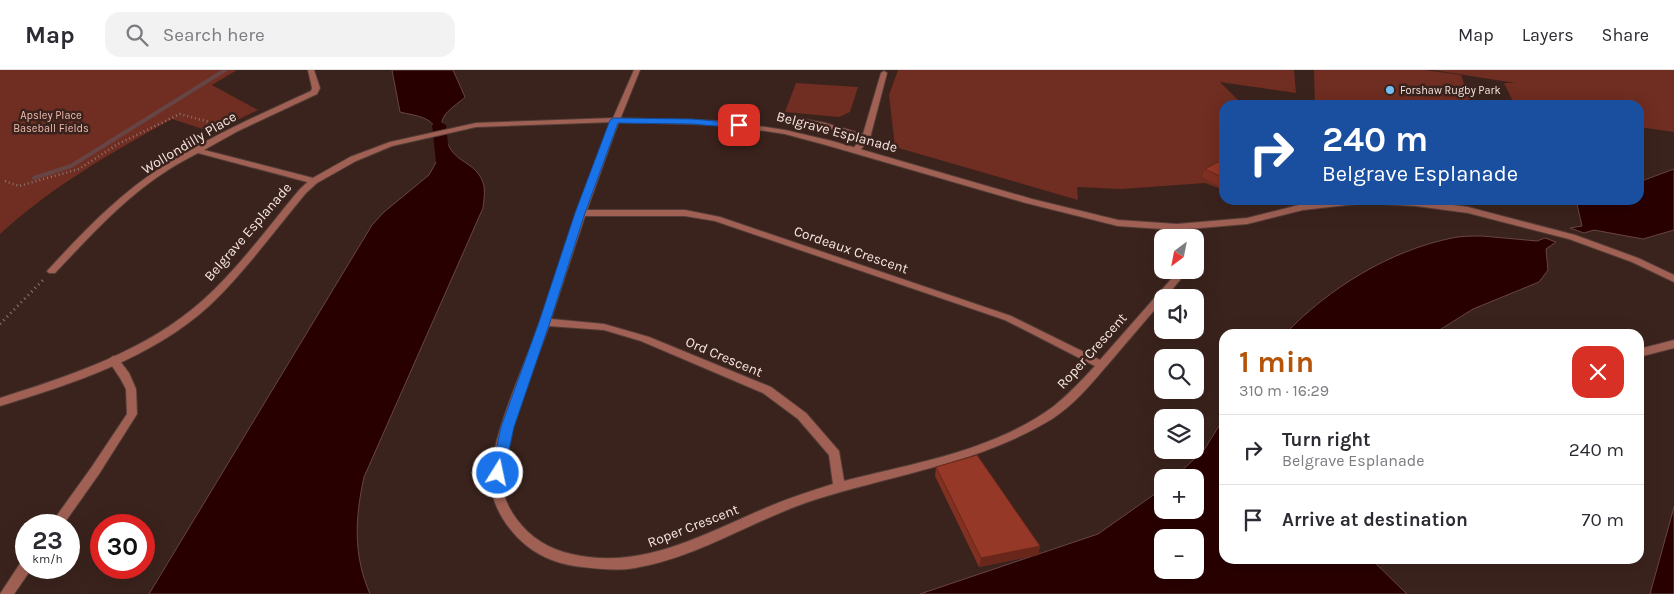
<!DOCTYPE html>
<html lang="en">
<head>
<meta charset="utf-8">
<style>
  body { margin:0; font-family:Karla,sans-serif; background:#f2f2f3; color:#2b2b33; height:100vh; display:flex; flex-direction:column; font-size:19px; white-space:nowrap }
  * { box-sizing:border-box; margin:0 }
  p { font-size:16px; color:#7c7c81 }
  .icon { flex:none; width:28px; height:28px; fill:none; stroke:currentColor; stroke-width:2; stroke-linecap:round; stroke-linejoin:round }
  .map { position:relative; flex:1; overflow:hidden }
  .details { position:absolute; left:1219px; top:259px; width:425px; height:235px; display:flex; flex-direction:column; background:#fff; border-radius:15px; box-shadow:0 5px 20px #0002 }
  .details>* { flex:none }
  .banner { position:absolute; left:1219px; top:30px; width:425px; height:105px; border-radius:15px; box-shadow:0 5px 20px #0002; background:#1a4fa0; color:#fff; overflow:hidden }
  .needle { width:32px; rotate:212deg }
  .buttons { position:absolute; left:1154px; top:159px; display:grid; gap:10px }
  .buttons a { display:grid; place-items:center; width:50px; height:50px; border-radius:10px; background:#fff; box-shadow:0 5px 20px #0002; font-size:25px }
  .speed { position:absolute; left:15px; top:444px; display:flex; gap:10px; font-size:25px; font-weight:700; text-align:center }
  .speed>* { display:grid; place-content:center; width:65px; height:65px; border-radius:50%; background:#fff; box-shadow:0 5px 20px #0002; line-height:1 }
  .speed small { font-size:12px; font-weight:400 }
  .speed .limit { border:8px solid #d22; background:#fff; color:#111 }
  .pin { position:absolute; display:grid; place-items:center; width:42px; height:42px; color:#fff; margin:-21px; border-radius:10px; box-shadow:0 2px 8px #0006 }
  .me { position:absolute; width:55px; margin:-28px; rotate:10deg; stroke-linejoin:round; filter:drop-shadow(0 0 4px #0008) }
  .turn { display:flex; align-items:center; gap:18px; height:105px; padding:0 20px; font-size:22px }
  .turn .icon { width:65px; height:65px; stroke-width:2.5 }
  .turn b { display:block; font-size:35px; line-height:42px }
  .round { display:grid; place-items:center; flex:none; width:52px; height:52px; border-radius:15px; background:#f2f2f3 }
  .headline { display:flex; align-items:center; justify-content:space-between; height:85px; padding:0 20px }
  h1 { font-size:30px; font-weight:700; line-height:38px; color:#b45309 }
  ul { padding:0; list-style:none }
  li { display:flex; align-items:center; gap:15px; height:70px; padding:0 20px; border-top:1px solid #e1e1e2 }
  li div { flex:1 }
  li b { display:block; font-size:19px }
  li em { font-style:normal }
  header { display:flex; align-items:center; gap:30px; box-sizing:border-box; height:70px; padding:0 25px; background:#fff; border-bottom:1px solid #e1e1e2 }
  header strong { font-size:24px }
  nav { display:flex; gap:28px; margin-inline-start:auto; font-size:18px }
  .search { width:350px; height:45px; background:#f2f2f3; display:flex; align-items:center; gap:12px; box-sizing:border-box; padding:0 18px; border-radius:15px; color:#7c7c81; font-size:19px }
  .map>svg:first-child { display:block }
  .green { fill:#702d21 }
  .water { fill:#290000; stroke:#664544; fill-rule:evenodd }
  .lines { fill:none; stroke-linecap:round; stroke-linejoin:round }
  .stream { stroke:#664544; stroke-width:4 }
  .canal { fill:#290000; fill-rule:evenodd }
  .service-casing { stroke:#553e38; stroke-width:2 }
  .minor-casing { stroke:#553e38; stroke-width:2 }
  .tertiary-casing { stroke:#553e38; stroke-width:2 }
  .path-far1 { stroke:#8b7671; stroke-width:2.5; stroke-dasharray:1 3; stroke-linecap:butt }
  .path { stroke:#8b7671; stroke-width:3; stroke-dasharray:1 4; stroke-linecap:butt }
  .service { fill:#a06154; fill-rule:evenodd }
  .minor { fill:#a06154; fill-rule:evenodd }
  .tertiary { fill:#a06154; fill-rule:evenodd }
  .wall { fill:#813022 }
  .shaded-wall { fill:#69271b }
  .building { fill:#963827; stroke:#69271b }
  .route { fill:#1a73e8; stroke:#114b97 }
  .poi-dot { fill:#76c0f7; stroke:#3b231d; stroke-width:2 }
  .labels { text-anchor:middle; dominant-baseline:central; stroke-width:5; stroke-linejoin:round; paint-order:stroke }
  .far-poi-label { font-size:11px; fill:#f6e5e1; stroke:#3b231d; text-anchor:start }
  .far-park-label { font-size:11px; fill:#efbaaf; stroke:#3b231d }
  .street-label { font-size:14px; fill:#f6e5e1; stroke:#3b231d }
</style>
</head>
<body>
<header>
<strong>Map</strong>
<div class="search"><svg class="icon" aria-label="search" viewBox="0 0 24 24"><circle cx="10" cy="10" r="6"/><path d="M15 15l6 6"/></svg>Search here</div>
<nav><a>Map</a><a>Layers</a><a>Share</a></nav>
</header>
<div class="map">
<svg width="1674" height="524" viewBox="0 0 1674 524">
  <rect width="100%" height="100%" fill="#3b231d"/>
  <!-- green -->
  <g class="green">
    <path d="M 0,0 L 237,0 L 212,15 L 258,40 L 212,62 L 172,49 C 112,82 50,118 0,164 Z"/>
    <path d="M 898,0 L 1294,0 L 1296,23 L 1220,12 L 1243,35 L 1224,35 L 1224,120 L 1205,113 L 1122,119 L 1077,117 L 1078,130 L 895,77 L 889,25 Z"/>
    <path d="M 1314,0 L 1425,0 L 1461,5 L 1471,35 L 1315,35 Z"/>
    <path d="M 1433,0 L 1674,0 L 1674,62 L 1639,57 L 1639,35 L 1515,35 L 1504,13 L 1515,13 Z"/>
    <path d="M 796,13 L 858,17 L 850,42 L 839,47 L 785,42 Z"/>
  </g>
  <!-- water -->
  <g class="water">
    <path d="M 392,0 L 453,0 L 465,27 C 458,34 440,44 442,55 L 434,56 C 428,46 411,45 400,42 Z"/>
    <path d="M 446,68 C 452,93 473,90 482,110 C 486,118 484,129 483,138 L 364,407 C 355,448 353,485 370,524 L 149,524 L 372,155 L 384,142 L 429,105 L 440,85 L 438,70 Z"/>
    <path d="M 1674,99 L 1674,160 L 1643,169 L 1594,160 L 1584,163 L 1570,158 L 1582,156 L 1577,134 L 1587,130 L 1639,130 L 1639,112 Z"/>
    <path d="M 1482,166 L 1537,171 L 1545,168 L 1556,172 L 1546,179 L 1548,200 L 1539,212 L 1473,239 L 1433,264 L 1285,264 C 1329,218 1389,181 1452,168 C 1461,166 1472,166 1482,166 Z"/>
    <path d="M 1224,348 L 1224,489 L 1371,489 L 1407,524 L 920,524 L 1098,464 L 1162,419 L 1162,440 L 1195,440 L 1195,408 L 1175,407 L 1204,380 ZM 1162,468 L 1195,468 L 1195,500 L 1162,500 Z"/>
    <path d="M 1674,437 L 1674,524 L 1650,524 Z"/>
  </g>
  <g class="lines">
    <!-- stream -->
    <path class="stream" d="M 34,108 L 71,96 L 225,0"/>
    <!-- canal -->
    <path class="canal" d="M 439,51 L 446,55 L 450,92 L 443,96 L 436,92 L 432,55 Z"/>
    <!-- service casing -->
    <g class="service-casing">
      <path id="service" d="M 884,1 L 887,3 L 870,68 L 858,83 L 855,83 L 851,81 L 861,69 L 825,57 L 783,49 L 779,47 L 783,45 L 825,53 L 863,64 L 881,3 Z"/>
    </g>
    <!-- minor casing -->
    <g class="minor-casing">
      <g id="minor">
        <path d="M 308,0 L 314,0 L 320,18 L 317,24 L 238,61 L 204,80 L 317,109 L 317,113 L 311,113 L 198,83 C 188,88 177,94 168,100 C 125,127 90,166 55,203 L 49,203 L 47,201 L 49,199 C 83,162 119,124 162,97 C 208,67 261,44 311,21 L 312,18 Z"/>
        <path d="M 634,0 L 640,0 L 615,62 L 587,140 L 685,140 L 720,147 L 1011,246 L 1100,290 L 1173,207 L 1176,200 L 1186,200 L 1180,210 L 1165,228 L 1162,228 L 1162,231 C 1145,251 1127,272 1110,292 C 1092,313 1075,334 1052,349 C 980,393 896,404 817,429 C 756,448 700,487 635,498 C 617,501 600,499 582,497 C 562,495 542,488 527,476 C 511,463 496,443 492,422 C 483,382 524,298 538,257 C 552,220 564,182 577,145 L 576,143 L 578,141 L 607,62 ZM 585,146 L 685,146 L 715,151 L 1005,250 L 1095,296 C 1082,310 1069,324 1054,336 C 994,381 914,393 844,411 L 839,381 L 806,343 L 771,317 L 649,267 L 604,254 L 551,249 ZM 549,256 L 604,260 L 641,271 L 763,323 L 798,349 L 829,385 L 833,414 C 811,421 789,428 768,437 C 710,461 653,495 588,487 C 565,484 545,478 527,461 C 512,446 500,426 502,404 C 506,355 533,301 549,256 Z"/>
        <path d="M 1177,154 L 1181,157 L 1184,168 L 1175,168 L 1173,157 Z"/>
        <path d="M 1674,270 L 1674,278 L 1639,287 L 1639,279 Z"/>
        <path d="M 113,286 L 117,287 L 129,303 L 136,319 L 137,344 L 99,404 L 63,455 L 50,455 L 91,398 L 127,344 L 126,319 L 120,308 L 108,290 Z"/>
        <path d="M 26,491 L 26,498 L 32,498 L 14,524 L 0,524 L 21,492 Z"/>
      </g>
    </g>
    <!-- tertiary casing -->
    <g class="tertiary-casing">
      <path id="tertiary" d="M 614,48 L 724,51 L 785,60 L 832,71 L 1032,129 L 1118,150 L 1177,154 L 1247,148 L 1303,134 L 1342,130 L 1416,130 L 1468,137 L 1575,165 L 1638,188 L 1674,205 L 1674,212 L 1632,192 L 1569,169 L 1468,143 L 1416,136 L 1365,133 L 1303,140 L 1247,154 L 1177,160 L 1118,156 L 1026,133 L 826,75 L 785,64 L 724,55 L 614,52 L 476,57 L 392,76 L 356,91 L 317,113 L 306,123 C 274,161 245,202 209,236 C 152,288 72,314 0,336 L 0,328 C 70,306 146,281 202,231 C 239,198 268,157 300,119 L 311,109 L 350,87 L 390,72 L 476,53 Z"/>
    </g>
    <!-- path-far1 -->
    <path class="path-far1" d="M 5,111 L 19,116 L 79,99 L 118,74 L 180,44 L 220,55"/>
    <!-- path -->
    <path class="path" d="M 0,254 L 45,208"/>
    <!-- service -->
    <use href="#service" class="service"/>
    <!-- minor -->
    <use href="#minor" class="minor"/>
    <!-- tertiary -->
    <use href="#tertiary" class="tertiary"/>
  </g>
  <!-- wall -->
  <g class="wall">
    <path d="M 1224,89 L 1224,119 L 1202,107 L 1205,99 Z"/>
    <path d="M 936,397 L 1040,476 L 1038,485 L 979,497 L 935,406 Z"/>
  </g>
  <!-- shaded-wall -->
  <path class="shaded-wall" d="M 1040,476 L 1038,485 L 979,497 L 981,488 Z"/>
  <!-- building -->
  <g class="building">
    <path d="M 1224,89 L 1224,108 L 1205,99 Z"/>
    <path d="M 977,385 L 1040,476 L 981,488 L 936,397 Z"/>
  </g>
  <!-- route -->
  <path class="route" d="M 614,48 L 692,49 L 739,53 L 743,55 L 739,58 L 692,54 L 618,53 L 585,143 L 550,252 L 514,357 L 504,403 L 502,406 L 498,408 L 493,406 L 491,403 L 501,357 L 539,252 L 575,143 L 610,50 Z"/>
  <!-- markers -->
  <circle class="poi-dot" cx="1390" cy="20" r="5"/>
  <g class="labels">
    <!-- far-poi labels -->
    <g class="far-poi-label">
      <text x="1400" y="20">Forshaw Rugby Park</text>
    </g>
    <!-- far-park labels -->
    <g class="far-park-label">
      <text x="51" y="45">Apsley Place<tspan x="51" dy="13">Baseball Fields</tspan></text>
    </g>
    <!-- street labels -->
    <g class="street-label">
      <text transform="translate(837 62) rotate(15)">Belgrave Esplanade</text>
      <text transform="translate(189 73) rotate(-31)">Wollondilly Place</text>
      <text transform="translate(248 162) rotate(-49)">Belgrave Esplanade</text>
      <text transform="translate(851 180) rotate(19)">Cordeaux Crescent</text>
      <text transform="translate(1092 281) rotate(-48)">Roper Crescent</text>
      <text transform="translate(724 287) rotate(23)">Ord Crescent</text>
      <text transform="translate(693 456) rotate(-21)">Roper Crescent</text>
    </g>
  </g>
</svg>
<div class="buttons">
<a><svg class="needle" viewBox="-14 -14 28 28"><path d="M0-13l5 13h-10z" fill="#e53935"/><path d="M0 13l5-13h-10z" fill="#7c7c81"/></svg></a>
<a><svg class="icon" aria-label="sound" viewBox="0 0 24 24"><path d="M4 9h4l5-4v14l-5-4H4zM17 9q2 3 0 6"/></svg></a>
<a><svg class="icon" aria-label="search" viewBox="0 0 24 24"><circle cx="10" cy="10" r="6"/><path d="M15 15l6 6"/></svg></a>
<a><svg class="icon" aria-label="layers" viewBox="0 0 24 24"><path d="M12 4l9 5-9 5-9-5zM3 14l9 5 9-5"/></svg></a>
<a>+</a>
<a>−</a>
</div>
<div class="speed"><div>23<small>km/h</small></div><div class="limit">30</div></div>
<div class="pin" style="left:739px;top:55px;background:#d93025"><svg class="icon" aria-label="arrive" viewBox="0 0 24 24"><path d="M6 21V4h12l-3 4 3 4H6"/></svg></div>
<svg class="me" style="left:498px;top:403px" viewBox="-20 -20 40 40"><circle r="17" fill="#1a73e8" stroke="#fff" stroke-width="3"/><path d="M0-11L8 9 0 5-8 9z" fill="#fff"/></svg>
<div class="banner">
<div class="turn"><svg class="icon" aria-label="right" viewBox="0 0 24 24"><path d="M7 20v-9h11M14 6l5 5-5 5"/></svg><div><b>240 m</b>Belgrave Esplanade</div></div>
</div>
<section class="details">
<div class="headline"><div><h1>1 min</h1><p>310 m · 16:29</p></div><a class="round" style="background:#d93025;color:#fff"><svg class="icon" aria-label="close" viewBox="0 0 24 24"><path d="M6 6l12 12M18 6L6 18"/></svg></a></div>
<ul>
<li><svg class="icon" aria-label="right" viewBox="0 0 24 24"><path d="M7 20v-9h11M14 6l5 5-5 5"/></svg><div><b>Turn right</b><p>Belgrave Esplanade</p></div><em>240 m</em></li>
<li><svg class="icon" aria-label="arrive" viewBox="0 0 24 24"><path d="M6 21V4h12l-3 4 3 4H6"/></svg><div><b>Arrive at destination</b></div><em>70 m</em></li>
</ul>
</section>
</div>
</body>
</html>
